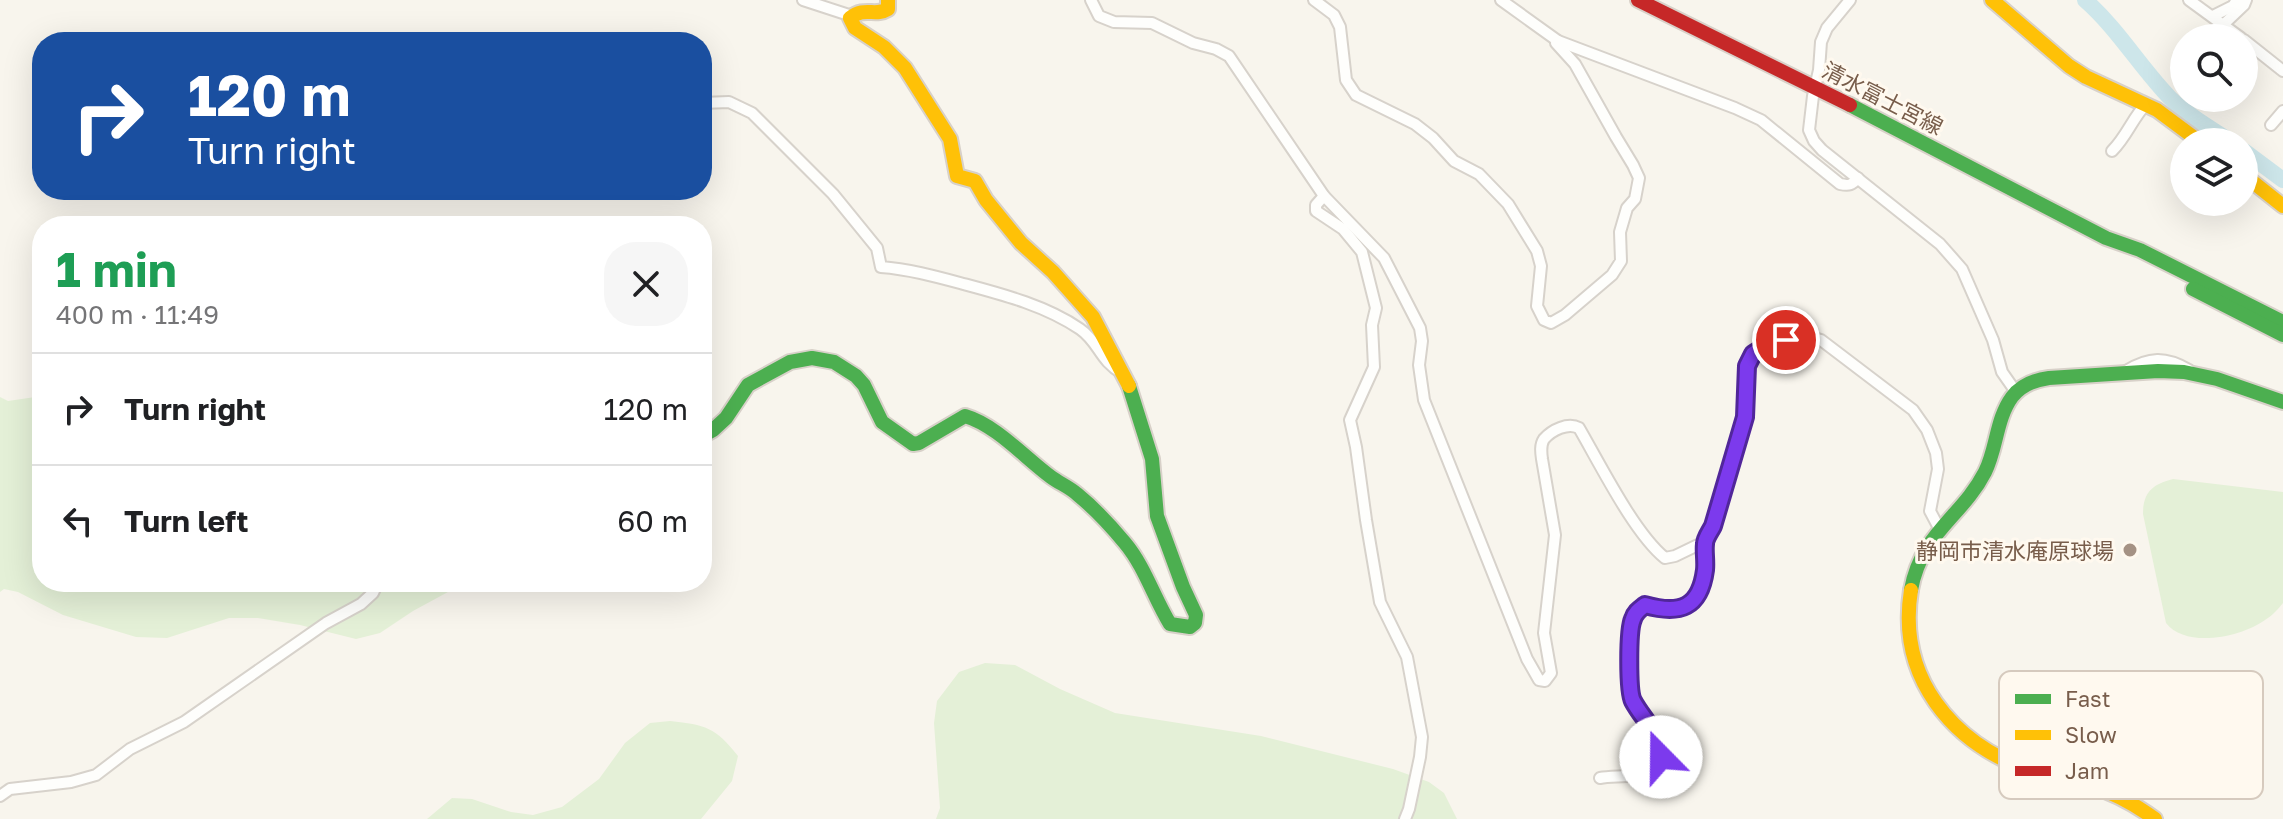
<!DOCTYPE html>
<html lang="en">
<head>
<meta charset="utf-8">
<style>
  body { margin:0; font-family:"Golos Text","Noto Sans JP",sans-serif; background:#f6f6f6; color:#202124; height:100vh; display:flex; flex-direction:column; font-size:30px; white-space:nowrap }
  * { box-sizing:border-box; margin:0 }
  p { font-size:26px; color:#757577 }
  .icon { flex:none; width:44px; height:44px; fill:none; stroke:currentColor; stroke-width:2; stroke-linecap:round; stroke-linejoin:round }
  .map { position:relative; flex:1; overflow:hidden }
  .side { position:absolute; left:32px; top:216px; width:680px; height:376px; display:flex; flex-direction:column; background:#fff; border-radius:32px; box-shadow:0 8px 32px #0002 }
  .side>* { flex:none }
  .guide { position:absolute; left:32px; top:32px; width:680px; height:168px; border-radius:32px; box-shadow:0 8px 32px #0002; background:#1a4fa0; color:#fff; overflow:hidden }
  .buttons { position:absolute; left:2170px; top:24px; display:grid; gap:16px }
  .buttons a { display:grid; place-items:center; width:88px; height:88px; border-radius:50%; background:#fff; box-shadow:0 8px 32px #0002; font-size:40px }
  .pin { position:absolute; display:grid; place-items:center; width:68px; height:68px; color:#fff; margin:-34px; border:4px solid #fff; border-radius:50%; box-shadow:0 2px 8px #0007 }
  .me { position:absolute; width:88px; margin:-44px; rotate:338deg; stroke-linejoin:round; filter:drop-shadow(0 0 6px #0008) }
  .turn { display:flex; align-items:center; gap:28px; height:168px; padding:0 24px; font-size:36px }
  .turn .icon { width:104px; height:104px; stroke-width:2.5 }
  .turn b { display:block; font-size:56px; line-height:68px }
  .round { display:grid; place-items:center; flex:none; width:84px; height:84px; border-radius:32px; background:#f6f6f6 }
  .head { display:flex; align-items:center; justify-content:space-between; height:136px; padding:0 24px }
  h1 { font-size:48px; font-weight:700; line-height:60px; color:#1e9e55 }
  ul { padding:0; list-style:none }
  li { display:flex; align-items:center; gap:24px; height:112px; padding:0 24px; border-top:2px solid #e0e0e0 }
  li div { flex:1 }
  li b { display:block; font-size:30px }
  li em { font-style:normal }
  .map>svg:first-child { display:block }
  .green { fill:#e4f0d7 }
  .lines { fill:none; stroke-linecap:round; stroke-linejoin:round }
  .river { stroke:#cde6ea; stroke-width:16 }
  .street-casing { stroke:#d7d2cb; stroke-width:14 }
  .fast-casing { stroke:#d8d1c9; stroke-width:18 }
  .slow-casing { stroke:#d8d1c9; stroke-width:18 }
  .jam-casing { stroke:#d8d1c9; stroke-width:18 }
  .street { stroke:#fefefc; stroke-width:10 }
  .fast { stroke:#4caf50; stroke-width:14 }
  .slow { stroke:#ffc107; stroke-width:14 }
  .jam { stroke:#c62828; stroke-width:14 }
  .route-casing { stroke:#51269a; stroke-width:20 }
  .route { stroke:#7c3aed; stroke-width:14 }
  .poi-dot { fill:#a59284; stroke:#fff9ef; stroke-width:3 }
  .labels { text-anchor:middle; dominant-baseline:central; stroke-width:6; stroke-linejoin:round; paint-order:stroke }
  .street-label { font-size:22px; fill:#785d4b; stroke:#fff9ef }
  .poi-label { font-size:22px; fill:#785d4b; stroke:#fff9ef; text-anchor:end }
  .key { fill:#fff9ef; stroke:#d6cabe; stroke-width:2 }
  .key-label { font-size:22px; fill:#785d4b }
</style>
</head>
<body>
<div class="map">
<svg width="2283" height="819" viewBox="0 0 2283 819">
  <rect width="100%" height="100%" fill="#f8f5ed"/>
  <!-- green -->
  <g class="green">
    <path d="M 42,396 L 42,582 L 487,582 L 448,592 L 413,611 L 380,633 L 356,639 L 300,625 L 258,618 L 229,618 L 167,638 L 136,637 L 63,615 L 18,592 L 4,589 L 0,592 L 0,397 L 8,401 Z"/>
    <path d="M 2173,479 L 2283,492 L 2283,603 C 2278,609 2272,616 2265,620 C 2242,637 2186,649 2166,623 L 2143,514 C 2143,492 2153,484 2173,479 Z"/>
    <path d="M 985,663 L 1015,665 L 1060,689 L 1115,713 L 1261,736 L 1393,769 L 1429,782 L 1444,793 L 1457,819 L 936,819 L 940,808 L 934,723 L 937,701 L 959,672 Z"/>
    <path d="M 670,721 C 706,725 715,727 738,756 L 732,781 L 701,819 L 427,819 L 452,798 L 472,799 L 511,812 L 533,815 L 562,807 L 599,779 L 625,743 L 650,723 Z"/>
  </g>
  <g class="lines">
    <!-- river -->
    <g class="river">
      <path d="M 2085,0 C 2118,29 2140,67 2170,98 C 2187,115 2211,128 2231,142"/>
      <path d="M 2244,151 L 2283,180"/>
    </g>
    <!-- street casing -->
    <g class="street-casing">
      <g id="street">
        <path d="M 803,0 L 852,16"/>
        <path d="M 1091,0 L 1099,16 L 1114,22 L 1152,23 L 1193,43 L 1216,49 L 1229,56 L 1324,196 L 1384,258 L 1420,328 L 1422,341 L 1419,365 L 1424,400 L 1527,659 L 1539,680 L 1545,681 L 1551,673 L 1544,633 L 1555,535 L 1542,459 C 1541,452 1540,445 1544,439 C 1552,430 1568,422 1579,428 C 1600,464 1634,533 1665,558 L 1675,556 L 1704,542"/>
        <path d="M 1314,0 L 1334,15 L 1340,27 L 1346,80 L 1356,95 L 1415,124 L 1433,138 L 1454,161 L 1479,174 L 1508,204 L 1537,251 L 1541,266 L 1537,306 L 1544,320 L 1551,323 L 1565,315 L 1612,275 L 1621,261 L 1620,232 L 1627,208 L 1635,199 L 1639,178 L 1633,165 L 1616,137 L 1575,64 L 1556,43 L 1558,41"/>
        <path d="M 1501,0 L 1558,41 L 1735,108 L 1761,120 L 1840,184 C 1849,186 1852,185 1858,178"/>
        <path d="M 1850,0 L 1827,28 L 1821,42 L 1819,70 L 1813,96 L 1809,130 L 1814,141 L 1822,150 L 1940,244 L 1962,269 L 1993,340 L 2002,372 L 2016,392"/>
        <path d="M 2189,0 L 2241,38"/>
        <path d="M 2213,16 L 2233,6 L 2237,0"/>
        <path d="M 2224,24 L 2244,5 L 2246,0"/>
        <path d="M 2244,40 L 2283,71"/>
        <path d="M 702,103 L 729,102 L 752,113 L 833,194 L 877,248 L 881,267 C 908,269 934,276 960,283 C 1001,294 1045,305 1080,329 C 1099,342 1100,361 1122,373"/>
        <path d="M 2271,125 L 2283,111"/>
        <path d="M 2112,151 C 2127,136 2132,119 2146,104"/>
        <path d="M 1324,196 L 1316,205 L 1316,211 L 1343,229 L 1362,252 L 1376,308 L 1372,325 L 1374,367 L 1350,420 L 1356,447 L 1366,520 L 1380,602 L 1407,657 L 1422,737 L 1420,757 L 1409,809 L 1405,819"/>
        <path d="M 2126,371 C 2149,357 2165,356 2189,370"/>
        <path d="M 1600,778 C 1622,774 1671,783 1659,744 L 1630,692 L 1631,661 L 1629,633 L 1634,614 L 1645,605 C 1680,615 1700,608 1705,570 C 1706,561 1704,552 1705,544 C 1705,538 1710,532 1713,526 L 1745,417 L 1747,366 L 1753,354 L 1764,347 L 1786,340 L 1806,336 L 1821,340 L 1913,410 L 1927,430 L 1936,453 L 1938,469 L 1930,511 L 1939,528"/>
        <path d="M 0,796 L 10,789 L 71,782 L 96,775 L 130,749 L 184,722 L 326,623 L 361,604 L 373,593 L 378,582"/>
      </g>
    </g>
    <!-- fast casing -->
    <g class="fast-casing">
      <g id="fast">
        <path d="M 1850,105 L 2106,238 L 2140,250 L 2283,322"/>
        <path d="M 2193,289 L 2283,335"/>
        <path d="M 702,436 L 713,430 L 726,418 L 748,385 L 790,362 L 812,358 L 834,362 L 856,376 L 864,385 L 882,422 L 913,444 L 919,443 L 965,416 C 996,425 1025,458 1051,477 C 1059,483 1069,487 1077,494 C 1094,508 1111,526 1125,543 C 1145,567 1154,598 1170,624 L 1190,627 L 1195,623 L 1196,615 L 1183,587 L 1157,516 L 1152,459 L 1129,386"/>
        <path d="M 1911,590 C 1921,533 1962,517 1985,472 C 1997,448 1996,419 2012,397 C 2021,385 2034,380 2049,378 L 2158,371 L 2184,372 L 2217,379 L 2283,402"/>
      </g>
    </g>
    <!-- slow casing -->
    <g class="slow-casing">
      <g id="slow">
        <path d="M 888,0 L 888,9 C 875,17 865,6 850,18 L 855,28 L 884,47 L 905,68 L 950,139 L 957,176 L 975,181 L 986,200 L 1021,243 L 1053,272 L 1093,317 L 1129,386"/>
        <path d="M 1992,0 L 2069,66 L 2086,77 L 2157,110 L 2200,142"/>
        <path d="M 2244,175 L 2283,206"/>
        <path d="M 1911,590 C 1897,677 1951,743 2031,771 C 2052,779 2074,782 2096,788 C 2117,794 2137,806 2155,819"/>
      </g>
    </g>
    <!-- jam casing -->
    <g class="jam-casing">
      <path id="jam" d="M 1638,0 L 1850,105"/>
    </g>
    <!-- street -->
    <use href="#street" class="street"/>
    <!-- fast -->
    <use href="#fast" class="fast"/>
    <!-- slow -->
    <use href="#slow" class="slow"/>
    <!-- jam -->
    <use href="#jam" class="jam"/>
  </g>
  <g class="lines">
    <!-- route casing -->
    <g class="route-casing">
      <path id="route" d="M 1661,757 C 1662,735 1643,720 1633,701 C 1628,691 1628,630 1633,619 C 1635,612 1640,609 1645,605 C 1680,615 1700,608 1705,570 C 1706,561 1704,552 1705,544 C 1705,538 1710,532 1713,526 L 1745,417 L 1747,366 L 1753,354 L 1764,347 L 1786,340"/>
    </g>
    <!-- route -->
    <use href="#route" class="route"/>
  </g>
  <!-- markers -->
  <circle class="poi-dot" cx="2130" cy="550" r="8"/>
  <g class="labels">
    <!-- street labels -->
    <g class="street-label">
      <text transform="translate(1883 98) rotate(27)">清水富士宮線</text>
    </g>
    <!-- poi labels -->
    <g class="poi-label">
      <text x="2114" y="550">静岡市清水庵原球場</text>
    </g>
  </g>
  <!-- legend -->
  <rect x="1999" y="671" width="264" height="128" rx="12" class="key"/>
  <rect x="2015" y="694" width="36" height="10" fill="#4caf50"/>
  <rect x="2015" y="730" width="36" height="10" fill="#ffc107"/>
  <rect x="2015" y="766" width="36" height="10" fill="#c62828"/>
  <g class="key-label">
    <text x="2065" y="707">Fast</text>
    <text x="2065" y="743">Slow</text>
    <text x="2065" y="779">Jam</text>
  </g>
</svg>
<div class="buttons">
<a><svg class="icon" aria-label="search" viewBox="0 0 24 24"><circle cx="10" cy="10" r="6"/><path d="M15 15l6 6"/></svg></a>
<a><svg class="icon" aria-label="layers" viewBox="0 0 24 24"><path d="M12 4l9 5-9 5-9-5zM3 14l9 5 9-5"/></svg></a>
</div>
<div class="pin" style="left:1786px;top:340px;background:#d93025"><svg class="icon" aria-label="arrive" viewBox="0 0 24 24"><path d="M6 21V4h12l-3 4 3 4H6"/></svg></div>
<svg class="me" style="left:1661px;top:757px" viewBox="-20 -20 40 40"><circle r="19" fill="#fff"/><path d="M0-13L10 11 0 6-10 11z" fill="#7c3aed"/></svg>
<div class="guide">
<div class="turn"><svg class="icon" aria-label="right" viewBox="0 0 24 24"><path d="M7 20v-9h11M14 6l5 5-5 5"/></svg><div><b>120 m</b>Turn right</div></div>
</div>
<section class="side">
<div class="head"><div><h1>1 min</h1><p>400 m · 11:49</p></div><a class="round"><svg class="icon" aria-label="close" viewBox="0 0 24 24"><path d="M6 6l12 12M18 6L6 18"/></svg></a></div>
<ul>
<li><svg class="icon" aria-label="right" viewBox="0 0 24 24"><path d="M7 20v-9h11M14 6l5 5-5 5"/></svg><div><b>Turn right</b></div><em>120 m</em></li>
<li><svg class="icon" aria-label="left" viewBox="0 0 24 24"><path d="M17 20v-9H6M10 6l-5 5 5 5"/></svg><div><b>Turn left</b></div><em>60 m</em></li>
</ul>
</section>
</div>
</body>
</html>
